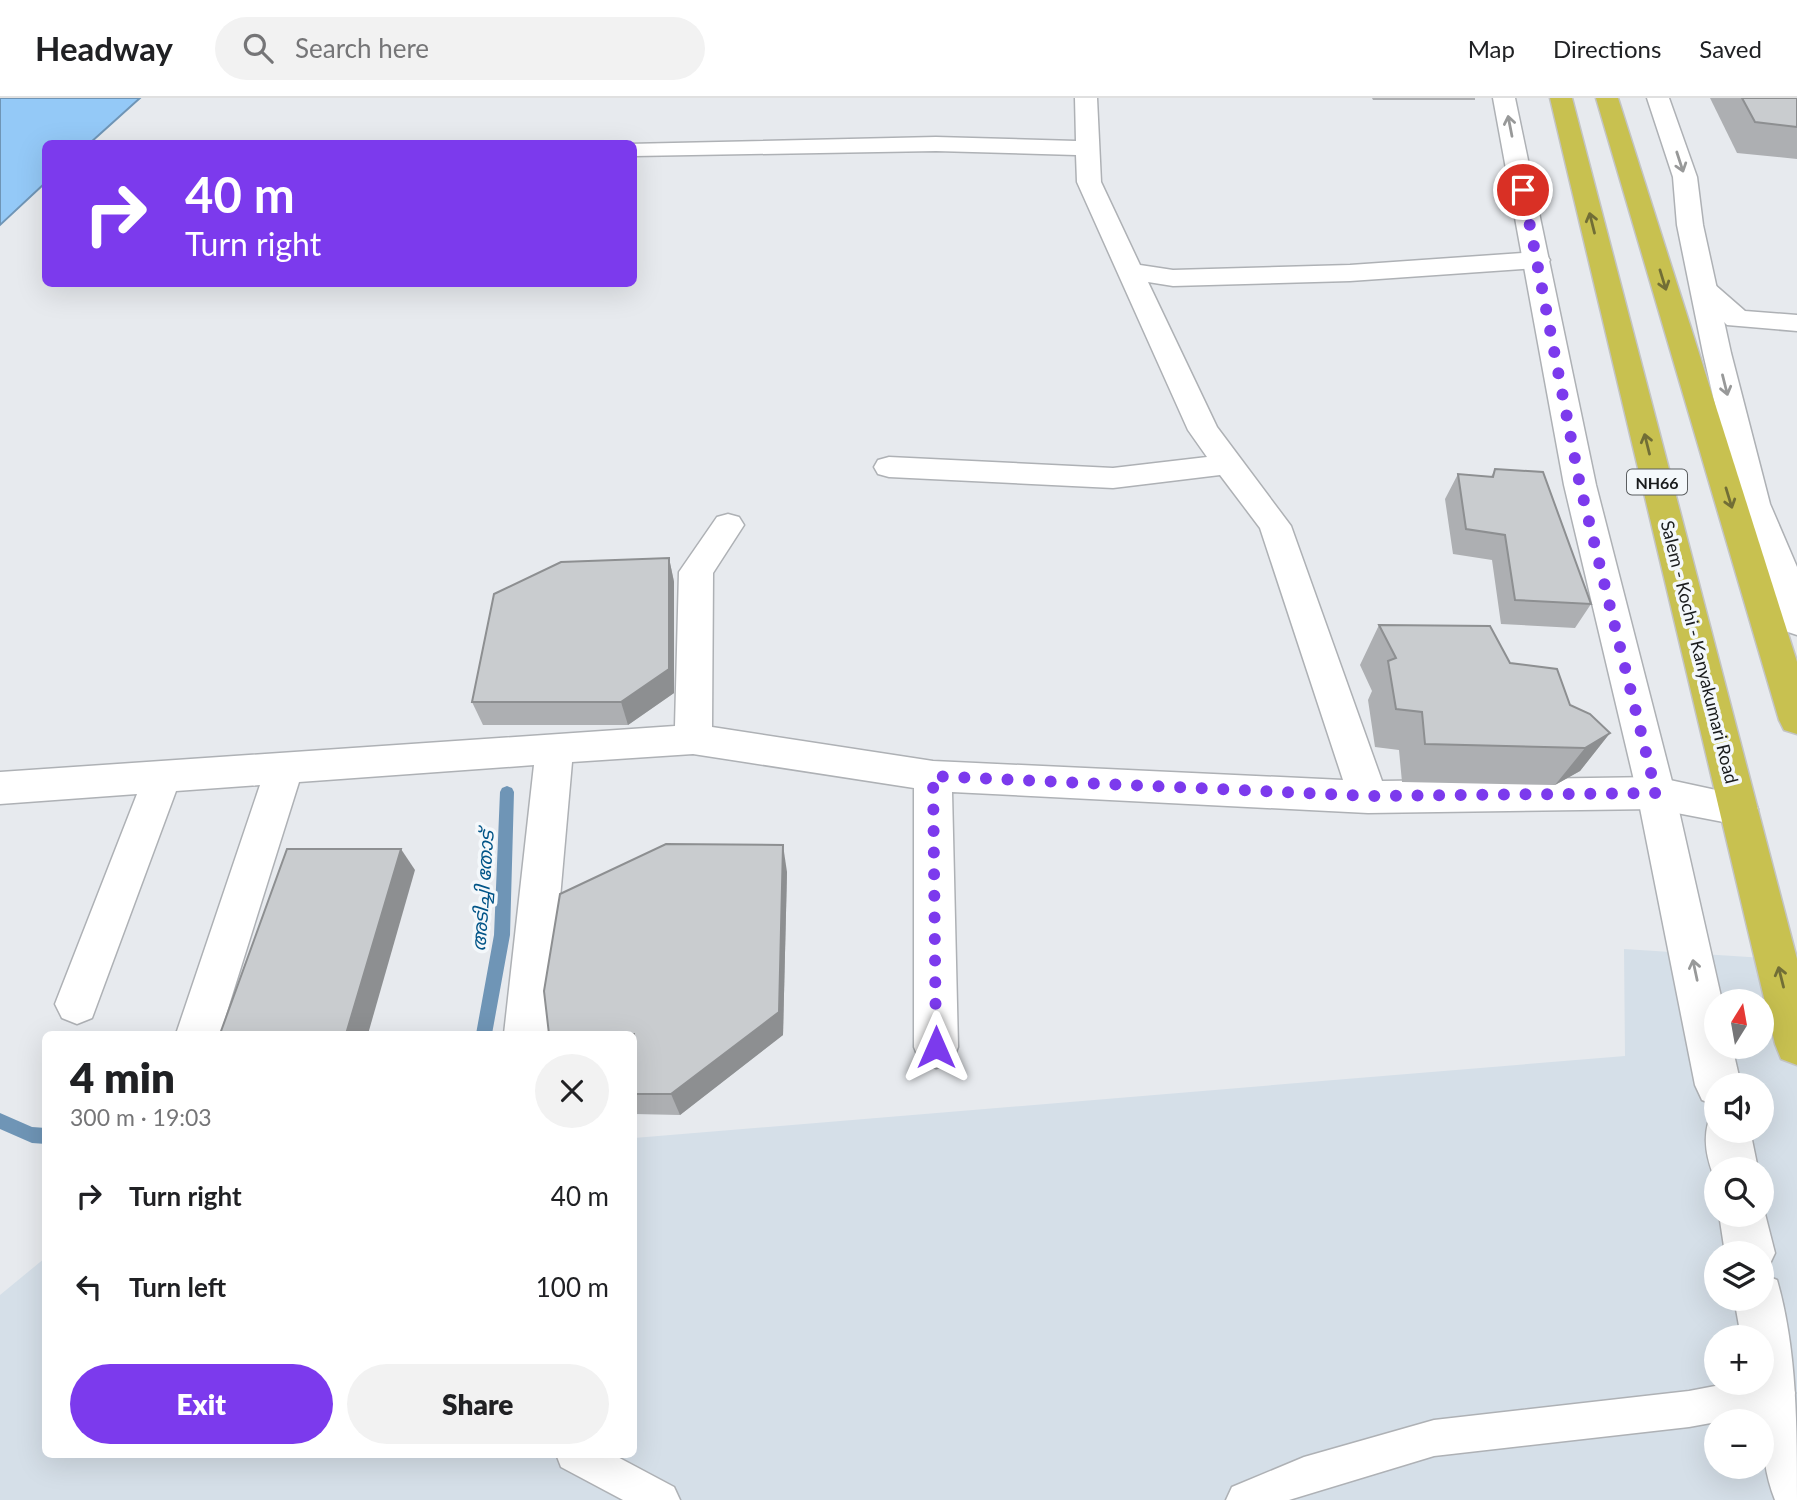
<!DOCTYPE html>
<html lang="en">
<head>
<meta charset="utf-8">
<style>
  body { margin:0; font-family:Lato,"Noto Sans Malayalam",sans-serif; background:#f2f2f2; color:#202124; height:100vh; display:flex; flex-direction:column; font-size:26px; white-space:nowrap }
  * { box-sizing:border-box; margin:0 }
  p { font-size:23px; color:#757577 }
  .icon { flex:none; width:38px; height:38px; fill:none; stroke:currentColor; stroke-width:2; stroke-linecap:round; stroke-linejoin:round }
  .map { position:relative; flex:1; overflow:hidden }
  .side { position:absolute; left:42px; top:933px; width:595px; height:427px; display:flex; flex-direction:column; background:#fff; border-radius:10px; box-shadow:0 7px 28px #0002 }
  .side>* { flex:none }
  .top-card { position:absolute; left:42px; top:42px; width:595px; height:147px; border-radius:10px; box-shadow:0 7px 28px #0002; background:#7c3aed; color:#fff; overflow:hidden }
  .needle { width:46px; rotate:11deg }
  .buttons { position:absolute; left:1704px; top:891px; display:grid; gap:14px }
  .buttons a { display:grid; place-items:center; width:70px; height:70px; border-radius:50%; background:#fff; box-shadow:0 7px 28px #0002; font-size:35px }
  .pin { position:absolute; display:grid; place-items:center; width:60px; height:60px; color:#fff; margin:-30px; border:4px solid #fff; border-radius:50%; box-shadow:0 2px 7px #0007 }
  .me { position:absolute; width:77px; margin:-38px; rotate:0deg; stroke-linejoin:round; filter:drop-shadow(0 0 5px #0008) }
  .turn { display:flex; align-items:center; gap:24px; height:147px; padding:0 28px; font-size:32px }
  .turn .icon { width:91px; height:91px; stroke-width:2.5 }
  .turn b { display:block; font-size:49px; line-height:60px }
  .round { display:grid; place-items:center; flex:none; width:74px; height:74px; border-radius:37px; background:#f2f2f2 }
  .summary { display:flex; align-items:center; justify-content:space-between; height:119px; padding:0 28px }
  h1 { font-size:42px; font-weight:800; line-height:52px }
  .cta { display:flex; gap:14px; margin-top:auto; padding:14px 28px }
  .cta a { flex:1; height:80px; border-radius:42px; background:#7c3aed; color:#fff; font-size:28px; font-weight:800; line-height:80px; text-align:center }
  .cta a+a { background:#f2f2f2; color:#202124 }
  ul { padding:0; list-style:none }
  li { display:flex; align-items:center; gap:21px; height:91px; padding:0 28px }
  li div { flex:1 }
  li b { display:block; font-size:26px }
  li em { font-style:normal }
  header { display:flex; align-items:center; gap:42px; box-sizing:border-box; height:98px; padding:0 35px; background:#fff; border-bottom:2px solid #e0e0e0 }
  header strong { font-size:33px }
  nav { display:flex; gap:38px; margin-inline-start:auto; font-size:24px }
  .search { width:490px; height:63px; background:#f2f2f2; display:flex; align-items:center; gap:18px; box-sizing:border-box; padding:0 24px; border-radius:38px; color:#757577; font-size:26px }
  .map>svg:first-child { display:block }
  .built { fill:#d5dfe8; fill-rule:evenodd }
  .water { fill:#94c9f7; stroke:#6f95b6; stroke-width:2 }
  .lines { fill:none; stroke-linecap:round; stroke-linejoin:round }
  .stream { fill:#6f95b6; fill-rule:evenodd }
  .lane-casing { stroke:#aeb1b5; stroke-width:3 }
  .street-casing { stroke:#aeb1b5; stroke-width:3 }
  .secondary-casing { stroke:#aeb1b5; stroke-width:3 }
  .highway-casing { stroke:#c3c4c4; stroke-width:3 }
  .lane { fill:#fff; fill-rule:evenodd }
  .street { fill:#fff; fill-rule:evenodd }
  .secondary { fill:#fff; fill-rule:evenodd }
  .highway { fill:#c8c150; fill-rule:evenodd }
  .wall { fill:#adafb2 }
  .shaded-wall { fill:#8d8f91 }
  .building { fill:#c9cccf; stroke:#8d8f91; stroke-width:2 }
  .oneway { stroke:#989999 }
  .oneway2 { stroke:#716e36 }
  .route { stroke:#7c3aed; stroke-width:12; stroke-dasharray:0 21.6 }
  .labels { text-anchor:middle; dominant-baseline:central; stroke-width:7; stroke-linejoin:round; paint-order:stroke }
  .shield { fill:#f4f8fb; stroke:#5b5e60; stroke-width:2 }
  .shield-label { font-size:16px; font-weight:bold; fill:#1a1c1d }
  .street-label { font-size:18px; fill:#1a1c1d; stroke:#f4f8fb }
  .water-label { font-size:19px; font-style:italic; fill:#005487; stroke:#f4f8fb }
</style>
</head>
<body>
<header>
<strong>Headway</strong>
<div class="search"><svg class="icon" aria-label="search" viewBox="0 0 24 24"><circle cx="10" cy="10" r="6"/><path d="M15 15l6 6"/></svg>Search here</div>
<nav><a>Map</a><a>Directions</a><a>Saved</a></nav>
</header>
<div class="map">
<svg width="1797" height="1402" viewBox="0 0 1797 1402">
  <rect width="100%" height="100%" fill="#e7eaee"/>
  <!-- built -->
  <path class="built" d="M 1624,851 L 1797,862 L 1797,1402 L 0,1402 L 0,1197 L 45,1160 L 46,1356 L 634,1356 L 634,1040 L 1625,958 ZM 1717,903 L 1762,903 L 1762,948 L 1717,948 ZM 1717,987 L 1762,987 L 1762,1032 L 1717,1032 ZM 1717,1071 L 1762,1071 L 1762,1116 L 1717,1116 ZM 1717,1155 L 1762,1155 L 1762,1200 L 1717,1200 ZM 1717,1239 L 1762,1239 L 1762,1284 L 1717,1284 ZM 1717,1323 L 1762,1323 L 1762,1368 L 1717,1368 Z"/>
  <!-- water -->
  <path class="water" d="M 0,0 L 140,0 L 90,45 L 46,46 L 45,85 L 0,127 Z"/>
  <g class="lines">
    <!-- stream -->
    <g class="stream">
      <path d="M 507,688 L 512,690 L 514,694 L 510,837 L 492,936 L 476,936 L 494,837 L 500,694 L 502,690 Z"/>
      <path d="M 0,1015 L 32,1029 L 46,1030 L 46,1046 L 32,1045 L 0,1031 Z"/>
    </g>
    <!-- lane casing -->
    <g class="lane-casing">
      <g id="lane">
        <path d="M 1777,1277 L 1790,1282 L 1795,1295 L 1790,1308 L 1777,1313 L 1689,1329 L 1434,1358 L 1289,1402 L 1226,1402 L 1232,1389 L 1304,1359 L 1434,1322 L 1689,1293 L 1736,1284 L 1762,1284 L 1762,1280 Z"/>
        <path d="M 556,1356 L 612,1356 L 674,1389 L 680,1402 L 623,1402 L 561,1369 Z"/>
      </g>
    </g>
    <!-- street casing -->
    <g class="street-casing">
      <g id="street">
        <path d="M 1075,0 L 1097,0 L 1101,84 L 1140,167 L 1173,172 L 1350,167 L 1537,154 L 1546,156 L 1550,162 L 1546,168 L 1537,170 L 1350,183 L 1173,188 L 1148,184 L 1217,329 L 1291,428 L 1382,683 L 1656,679 L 1753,700 L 1758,711 L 1753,722 L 1739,727 L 1656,711 L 1368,715 L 952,694 L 958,949 L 952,964 L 936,970 L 920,964 L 914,949 L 914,690 L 693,656 L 572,664 L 548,936 L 504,936 L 534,667 L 299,684 L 220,936 L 176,936 L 260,687 L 176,693 L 92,920 L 77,926 L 62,920 L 55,906 L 137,696 L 0,706 L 0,674 L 675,628 L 679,474 L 717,419 L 728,416 L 739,419 L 744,427 L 713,475 L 712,629 L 933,663 L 1343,682 L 1260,430 L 1220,377 L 1113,390 L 889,379 L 878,376 L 874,369 L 878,362 L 889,359 L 1113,370 L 1207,359 L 1188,332 L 1077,84 L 1076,57 L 936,53 L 634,58 L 634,46 L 628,46 L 936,39 L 1076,43 Z"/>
        <path d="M 1705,184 L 1714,186 L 1745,213 L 1797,217 L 1797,233 L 1727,227 L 1692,192 L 1696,186 Z"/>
      </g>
    </g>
    <!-- secondary casing -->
    <g class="secondary-casing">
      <g id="secondary">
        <path d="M 1493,0 L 1515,0 L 1596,387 L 1675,695 L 1722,903 L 1717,903 L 1717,948 L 1732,948 L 1741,987 L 1717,987 L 1717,1008 L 1702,1002 L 1695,987 L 1637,695 L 1564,387 Z"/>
        <path d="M 1647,0 L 1669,0 L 1697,79 L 1703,127 L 1731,255 L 1770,406 L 1797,469 L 1797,537 L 1785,533 L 1767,478 L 1738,406 L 1703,255 L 1677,127 L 1673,79 Z"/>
        <path d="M 1717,1013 L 1717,1032 L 1750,1032 L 1758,1071 L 1717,1071 L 1717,1086 C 1707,1063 1701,1040 1711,1016 Z"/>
        <path d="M 1762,1104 L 1775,1155 L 1767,1172 L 1762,1174 L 1762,1155 L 1725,1155 L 1719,1116 L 1762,1116 Z"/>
        <path d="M 1762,1176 L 1777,1182 C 1797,1251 1797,1329 1797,1402 L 1775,1402 C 1765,1377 1762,1350 1762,1323 L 1757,1323 L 1750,1284 L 1762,1284 L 1762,1239 L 1741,1239 L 1734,1200 L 1762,1200 Z"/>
      </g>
    </g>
    <!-- highway casing -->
    <g class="highway-casing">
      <g id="highway">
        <path d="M 1550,0 L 1572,0 L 1797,861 L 1797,967 L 1781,961 L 1775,946 Z"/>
        <path d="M 1596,0 L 1618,0 L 1797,564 L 1797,636 L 1784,632 L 1779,622 Z"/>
      </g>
    </g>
    <!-- lane -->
    <use href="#lane" class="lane"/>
    <!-- street -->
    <use href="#street" class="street"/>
    <!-- secondary -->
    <use href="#secondary" class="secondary"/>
    <!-- highway -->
    <use href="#highway" class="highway"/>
  </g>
  <!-- wall -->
  <g class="wall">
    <path d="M 1372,0 L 1475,0 L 1475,2 L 1373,2 Z"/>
    <path d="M 1710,0 L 1797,0 L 1797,61 L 1737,55 Z"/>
    <path d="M 1495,371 L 1591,506 L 1575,530 L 1501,526 L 1492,462 L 1453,456 L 1445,401 L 1458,376 L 1491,379 Z"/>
    <path d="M 669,460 L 674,484 L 674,595 L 628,627 L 483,627 L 472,604 Z"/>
    <path d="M 1379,527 L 1510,565 L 1610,635 L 1580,673 L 1555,687 L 1402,684 L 1399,652 L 1375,649 L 1368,602 L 1372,593 L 1360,567 Z"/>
    <path d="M 787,774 L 783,937 L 680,1017 L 634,1016 L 634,936 Z"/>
  </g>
  <!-- shaded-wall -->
  <g class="shaded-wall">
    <path d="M 669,460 L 674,484 L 674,595 L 628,627 L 621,604 Z"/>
    <path d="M 1610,635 L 1580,673 L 1555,687 L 1585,650 Z"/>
    <path d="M 783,747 L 787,774 L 783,937 L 680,1017 L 671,996 Z"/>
    <path d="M 401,751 L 415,772 L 368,936 L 346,936 Z"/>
  </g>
  <!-- building -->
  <g class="building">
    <path d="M 1742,0 L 1797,0 L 1797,29 L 1755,24 Z"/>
    <path d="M 1495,371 L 1543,374 L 1591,506 L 1515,502 L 1505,437 L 1466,431 L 1458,376 L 1493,379 Z"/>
    <path d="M 669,460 L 669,571 L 621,604 L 472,604 L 494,496 L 561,464 Z"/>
    <path d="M 1379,527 L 1490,528 L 1510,565 L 1557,571 L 1570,607 L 1590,616 L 1610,635 L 1585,650 L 1425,646 L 1422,614 L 1396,611 L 1388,563 L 1396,560 Z"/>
    <path d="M 666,746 L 783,747 L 779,914 L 671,996 L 634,996 L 634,936 L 549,936 L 544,893 L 560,796 Z"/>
    <path d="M 287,751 L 401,751 L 346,936 L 220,936 Z"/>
  </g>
  <!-- one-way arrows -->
  <defs><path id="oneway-shaft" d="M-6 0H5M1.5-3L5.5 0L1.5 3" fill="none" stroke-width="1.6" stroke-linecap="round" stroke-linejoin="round" transform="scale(1.75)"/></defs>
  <g class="oneway">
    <use href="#oneway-shaft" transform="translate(1510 28) rotate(-101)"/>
    <use href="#oneway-shaft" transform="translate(1680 64) rotate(72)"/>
    <use href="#oneway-shaft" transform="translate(1725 287) rotate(76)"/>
    <use href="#oneway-shaft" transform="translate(1695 872) rotate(-102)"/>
  </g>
  <g class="oneway2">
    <use href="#oneway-shaft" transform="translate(1592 125) rotate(-104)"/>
    <use href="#oneway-shaft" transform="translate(1663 182) rotate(73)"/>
    <use href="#oneway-shaft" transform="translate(1647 346) rotate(-104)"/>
    <use href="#oneway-shaft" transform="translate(1729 400) rotate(73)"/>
    <use href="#oneway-shaft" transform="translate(1781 879) rotate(-104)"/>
  </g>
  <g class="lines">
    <!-- route -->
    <path class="route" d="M 936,949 L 933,678 L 1368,698 L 1656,695 L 1580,387 L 1523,92"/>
  </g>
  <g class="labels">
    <!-- shield labels -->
    <rect class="shield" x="1627" y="371.5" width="60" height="25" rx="5"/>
    <g class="shield-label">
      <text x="1657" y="384">NH66</text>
    </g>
    <!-- street labels -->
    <g class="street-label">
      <text transform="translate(1700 554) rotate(76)">Salem - Kochi - Kanyakumari Road</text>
    </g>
    <!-- water labels -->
    <g class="water-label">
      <text transform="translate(482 793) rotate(-86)">അടിച്ചി തോട്</text>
    </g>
  </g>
</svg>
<div class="buttons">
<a><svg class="needle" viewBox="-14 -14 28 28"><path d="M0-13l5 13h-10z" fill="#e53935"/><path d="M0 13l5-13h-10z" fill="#757577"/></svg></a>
<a><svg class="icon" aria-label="sound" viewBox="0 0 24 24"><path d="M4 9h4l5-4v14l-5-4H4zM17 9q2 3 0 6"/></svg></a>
<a><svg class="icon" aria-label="search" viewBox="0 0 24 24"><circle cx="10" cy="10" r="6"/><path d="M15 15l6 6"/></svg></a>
<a><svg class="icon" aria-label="layers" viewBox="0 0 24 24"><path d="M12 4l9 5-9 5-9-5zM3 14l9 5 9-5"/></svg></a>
<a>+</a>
<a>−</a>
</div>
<div class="pin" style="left:1523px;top:92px;background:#d93025"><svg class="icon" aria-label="arrive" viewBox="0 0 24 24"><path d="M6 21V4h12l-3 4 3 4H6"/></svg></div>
<svg class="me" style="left:936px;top:949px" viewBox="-20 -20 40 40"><path d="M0-17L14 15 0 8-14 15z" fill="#7c3aed" stroke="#fff" stroke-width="4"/></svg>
<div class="top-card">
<div class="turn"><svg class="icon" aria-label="right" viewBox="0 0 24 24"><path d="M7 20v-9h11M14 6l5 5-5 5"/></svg><div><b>40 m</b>Turn right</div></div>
</div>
<section class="side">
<div class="summary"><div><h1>4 min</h1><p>300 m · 19:03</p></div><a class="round"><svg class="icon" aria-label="close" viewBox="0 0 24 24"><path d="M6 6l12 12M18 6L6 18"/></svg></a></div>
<ul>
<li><svg class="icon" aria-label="right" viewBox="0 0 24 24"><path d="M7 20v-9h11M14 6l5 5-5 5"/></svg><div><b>Turn right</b></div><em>40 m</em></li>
<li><svg class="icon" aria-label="left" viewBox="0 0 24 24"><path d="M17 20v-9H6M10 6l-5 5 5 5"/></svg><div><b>Turn left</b></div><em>100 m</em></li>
</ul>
<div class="cta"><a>Exit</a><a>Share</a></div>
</section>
</div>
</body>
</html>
